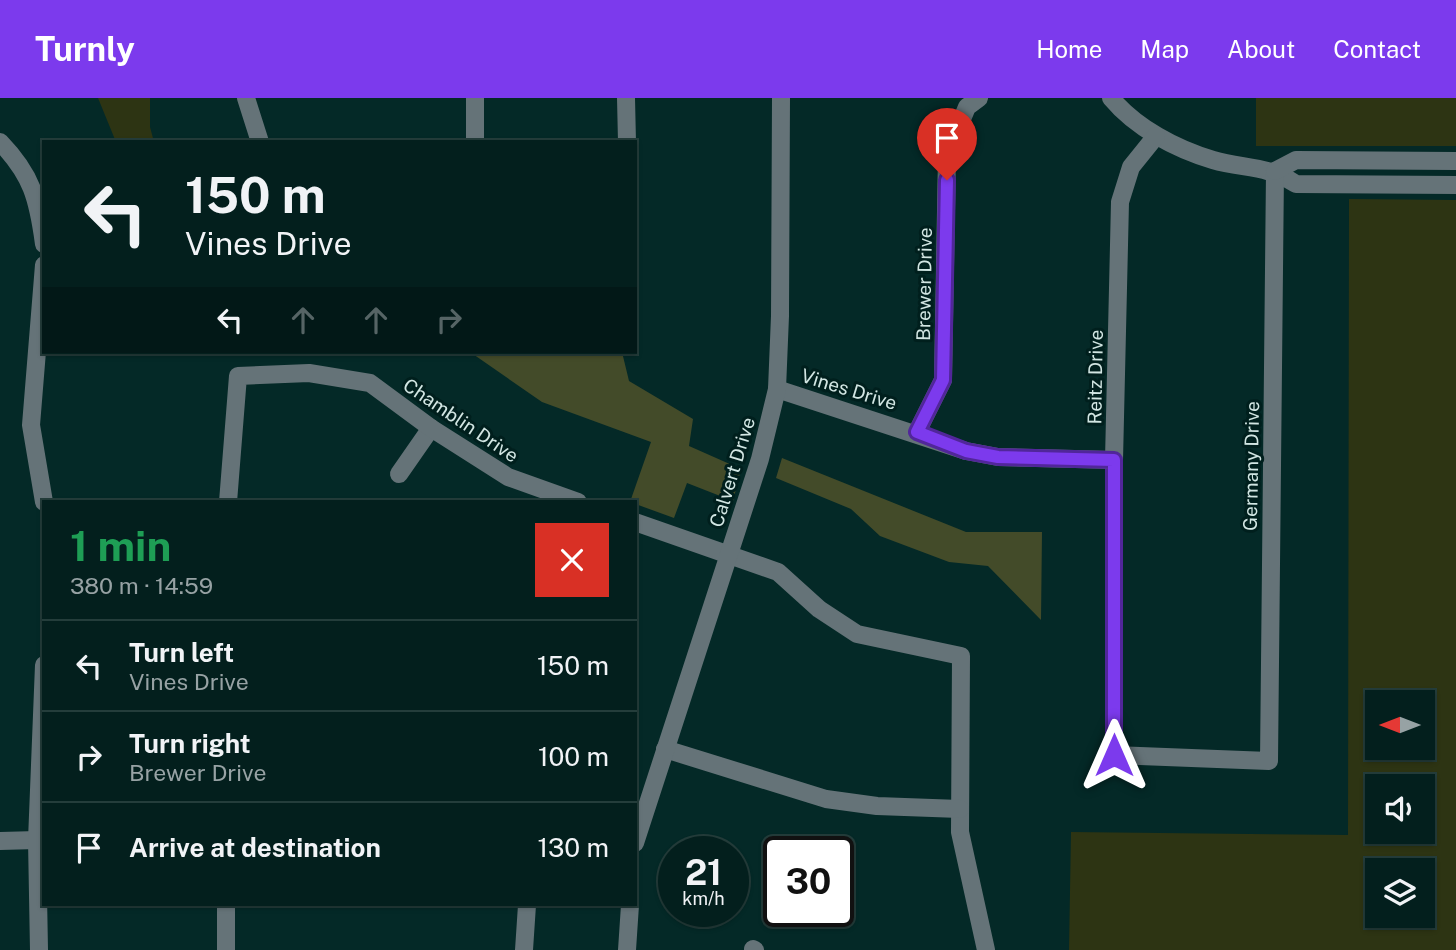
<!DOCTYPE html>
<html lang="en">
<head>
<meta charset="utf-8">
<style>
  body { margin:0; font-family:"Public Sans",sans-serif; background:#112c2a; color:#f1f3f6; height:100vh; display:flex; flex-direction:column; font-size:26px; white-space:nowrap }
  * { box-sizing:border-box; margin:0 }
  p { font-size:23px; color:#97a2a4 }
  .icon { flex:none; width:38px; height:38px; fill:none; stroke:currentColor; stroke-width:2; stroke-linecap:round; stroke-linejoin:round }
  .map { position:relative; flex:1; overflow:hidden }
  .details { position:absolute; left:42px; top:402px; width:595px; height:406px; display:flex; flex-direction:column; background:#031f1d; border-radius:0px; box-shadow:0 2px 5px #0004,0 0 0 2px #243d3b }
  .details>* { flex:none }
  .top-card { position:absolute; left:42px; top:42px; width:595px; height:214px; border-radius:0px; box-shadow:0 2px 5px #0004,0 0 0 2px #243d3b; background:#031f1d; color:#f1f3f6; overflow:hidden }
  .needle { width:46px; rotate:270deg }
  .controls { position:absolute; left:1365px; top:592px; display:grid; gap:14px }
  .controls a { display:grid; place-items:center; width:70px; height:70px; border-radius:0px; background:#031f1d; box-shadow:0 2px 5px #0004,0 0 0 2px #243d3b; font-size:35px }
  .speed { position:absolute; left:658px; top:738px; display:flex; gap:14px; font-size:35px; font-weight:700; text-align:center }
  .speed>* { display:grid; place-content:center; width:91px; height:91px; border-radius:50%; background:#031f1d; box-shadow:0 2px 5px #0004,0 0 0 2px #243d3b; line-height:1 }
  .speed small { font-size:18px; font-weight:400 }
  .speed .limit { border:4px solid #111; border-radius:10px; background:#fff; color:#111 }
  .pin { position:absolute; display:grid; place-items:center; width:60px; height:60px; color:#fff; margin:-72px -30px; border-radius:50% 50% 50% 0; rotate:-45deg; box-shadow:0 0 7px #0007 }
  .pin .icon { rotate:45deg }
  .me { position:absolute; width:77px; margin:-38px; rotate:0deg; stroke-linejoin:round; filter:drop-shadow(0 0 5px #0008) }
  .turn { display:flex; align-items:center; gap:24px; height:147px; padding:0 28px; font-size:32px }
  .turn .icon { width:91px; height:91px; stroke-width:2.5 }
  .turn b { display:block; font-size:49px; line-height:60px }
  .lanes { display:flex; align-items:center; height:66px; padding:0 28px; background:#0003; justify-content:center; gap:35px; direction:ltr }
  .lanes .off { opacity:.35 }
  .round { display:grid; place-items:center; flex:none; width:74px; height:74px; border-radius:0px; background:#112c2a }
  .summary { display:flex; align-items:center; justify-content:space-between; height:119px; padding:0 28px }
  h1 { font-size:42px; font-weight:700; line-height:52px; color:#1e9e55 }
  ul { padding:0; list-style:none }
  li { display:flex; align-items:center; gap:21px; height:91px; padding:0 28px; border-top:2px solid #243d3b }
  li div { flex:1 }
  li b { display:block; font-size:26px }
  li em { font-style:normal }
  header { display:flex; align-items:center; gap:42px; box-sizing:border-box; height:98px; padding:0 35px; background:#7c3aed; color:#fff }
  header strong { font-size:33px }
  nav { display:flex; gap:38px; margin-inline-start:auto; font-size:24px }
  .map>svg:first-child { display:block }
  .green { fill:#2d3413; fill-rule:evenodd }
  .forest { fill:#434b29 }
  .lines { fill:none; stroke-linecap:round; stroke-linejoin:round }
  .minor { stroke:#657378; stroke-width:18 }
  .route-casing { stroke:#51269a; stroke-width:18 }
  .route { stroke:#7c3aed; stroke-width:12 }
  .labels { text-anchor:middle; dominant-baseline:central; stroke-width:6; stroke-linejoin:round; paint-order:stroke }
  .street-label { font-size:19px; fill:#d2e6e3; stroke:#001f1d }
</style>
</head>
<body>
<header>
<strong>Turnly</strong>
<nav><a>Home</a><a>Map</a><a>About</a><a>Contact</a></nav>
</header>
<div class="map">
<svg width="1456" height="852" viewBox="0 0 1456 852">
  <rect width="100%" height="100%" fill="#042927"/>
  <!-- green -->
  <g class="green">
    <path d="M 98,0 L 150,0 L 150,29 L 154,44 L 116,44 Z"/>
    <rect x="1256" y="0" width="200" height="48"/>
    <path d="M 1349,101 L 1456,102 L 1456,852 L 1069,852 L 1071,734 L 1348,737 ZM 1377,604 L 1423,604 L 1423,649 L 1377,649 ZM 1377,688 L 1423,688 L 1423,733 L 1377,733 ZM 1377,772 L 1423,772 L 1423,817 L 1377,817 Z"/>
  </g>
  <!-- forest -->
  <g class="forest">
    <path d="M 470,254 L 622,254 L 629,283 L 693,321 L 689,348 L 741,371 L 733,403 L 687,385 L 674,420 L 630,404 L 651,344 L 542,304 Z"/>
    <path d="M 782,360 L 966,434 L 1042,434 L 1041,522 L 988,468 L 949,464 L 880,438 L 851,411 L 776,380 Z"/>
  </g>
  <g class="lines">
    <!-- minor -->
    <g class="minor">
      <path d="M 246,0 L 260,44"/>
      <path d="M 475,0 L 475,44"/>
      <path d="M 626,0 L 627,44"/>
      <path d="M 1111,0 C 1136,30 1176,51 1213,62 C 1244,71 1267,67 1296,86 L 1456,87"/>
      <path d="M 1156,38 L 1131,69 L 1120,104 L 1114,362 L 1114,657 L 1269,663 L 1275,73"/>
      <path d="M 0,44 C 32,77 38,101 44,146"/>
      <path d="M 1275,73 L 1296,62 L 1456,63"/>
      <path d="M 44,167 L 31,327 L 44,404"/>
      <path d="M 777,291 L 966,353 L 998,359 L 1114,362"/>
      <path d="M 917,334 L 943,282 L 947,57 L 967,9 L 979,0"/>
      <path d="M 399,376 L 431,330"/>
      <path d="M 228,404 L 238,278 L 309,275 L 370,285 L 431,330 L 508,379 L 578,404"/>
      <path d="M 635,424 L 778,474 L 819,511 L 857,536 L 961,558 L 960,734 L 986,852"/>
      <path d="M 665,651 L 826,701 L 877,708 L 960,711"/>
      <path d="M 0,743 L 37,742"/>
      <path d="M 635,745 L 760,361 L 777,291 L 780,218 L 781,0"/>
      <path d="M 753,851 L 755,852"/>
      <path d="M 39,852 L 37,742 L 44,567"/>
      <path d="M 226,852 L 226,807"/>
      <path d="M 524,852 L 527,807"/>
      <path d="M 627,852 L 630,807"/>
    </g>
  </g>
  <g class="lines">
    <!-- route casing -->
    <g class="route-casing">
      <path id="route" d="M 947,82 L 943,282 L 917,334 L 966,353 L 998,359 L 1114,362 L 1114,657"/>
    </g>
    <!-- route -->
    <use href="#route" class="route"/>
  </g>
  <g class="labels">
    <!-- street labels -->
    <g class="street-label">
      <text transform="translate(924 186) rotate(-89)">Brewer Drive</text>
      <text transform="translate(1095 279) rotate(-89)">Reitz Drive</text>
      <text transform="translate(849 291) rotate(17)">Vines Drive</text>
      <text transform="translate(461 322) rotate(34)">Chamblin Drive</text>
      <text transform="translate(1251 368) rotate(-89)">Germany Drive</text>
      <text transform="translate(732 374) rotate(-73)">Calvert Drive</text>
    </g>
  </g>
</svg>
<div class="controls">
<a><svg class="needle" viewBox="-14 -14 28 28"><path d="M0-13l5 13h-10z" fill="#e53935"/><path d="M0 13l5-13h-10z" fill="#97a2a4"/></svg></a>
<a><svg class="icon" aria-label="sound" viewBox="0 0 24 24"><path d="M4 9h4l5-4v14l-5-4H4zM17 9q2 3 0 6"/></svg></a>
<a><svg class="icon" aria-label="layers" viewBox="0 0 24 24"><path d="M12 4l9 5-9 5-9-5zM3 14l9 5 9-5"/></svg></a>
</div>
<div class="speed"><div>21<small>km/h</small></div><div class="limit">30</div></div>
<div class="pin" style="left:947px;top:82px;background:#d93025"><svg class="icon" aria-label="arrive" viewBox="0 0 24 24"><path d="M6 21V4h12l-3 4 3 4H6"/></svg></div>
<svg class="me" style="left:1114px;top:657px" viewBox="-20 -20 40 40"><path d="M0-17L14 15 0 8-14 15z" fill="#7c3aed" stroke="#fff" stroke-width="4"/></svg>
<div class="top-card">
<div class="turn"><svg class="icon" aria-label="left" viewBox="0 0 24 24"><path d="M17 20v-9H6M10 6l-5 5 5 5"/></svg><div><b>150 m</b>Vines Drive</div></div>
<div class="lanes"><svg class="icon" aria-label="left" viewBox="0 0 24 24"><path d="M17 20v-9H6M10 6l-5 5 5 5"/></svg><svg class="icon off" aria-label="ahead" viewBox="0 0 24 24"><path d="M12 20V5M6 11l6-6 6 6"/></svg><svg class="icon off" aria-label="ahead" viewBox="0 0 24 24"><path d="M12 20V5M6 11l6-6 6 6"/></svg><svg class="icon off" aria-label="right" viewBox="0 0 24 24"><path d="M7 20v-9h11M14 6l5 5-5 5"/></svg></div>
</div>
<section class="details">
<div class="summary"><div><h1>1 min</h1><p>380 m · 14:59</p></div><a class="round" style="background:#d93025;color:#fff"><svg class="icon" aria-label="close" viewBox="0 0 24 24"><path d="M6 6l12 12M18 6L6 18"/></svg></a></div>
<ul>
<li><svg class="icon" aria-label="left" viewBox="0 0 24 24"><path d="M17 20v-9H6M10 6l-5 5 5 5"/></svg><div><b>Turn left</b><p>Vines Drive</p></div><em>150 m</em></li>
<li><svg class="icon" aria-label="right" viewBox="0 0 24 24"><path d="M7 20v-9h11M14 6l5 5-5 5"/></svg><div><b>Turn right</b><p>Brewer Drive</p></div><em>100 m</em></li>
<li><svg class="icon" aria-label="arrive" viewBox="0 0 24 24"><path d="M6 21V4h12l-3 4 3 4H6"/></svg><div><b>Arrive at destination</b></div><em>130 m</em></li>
</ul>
</section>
</div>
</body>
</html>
